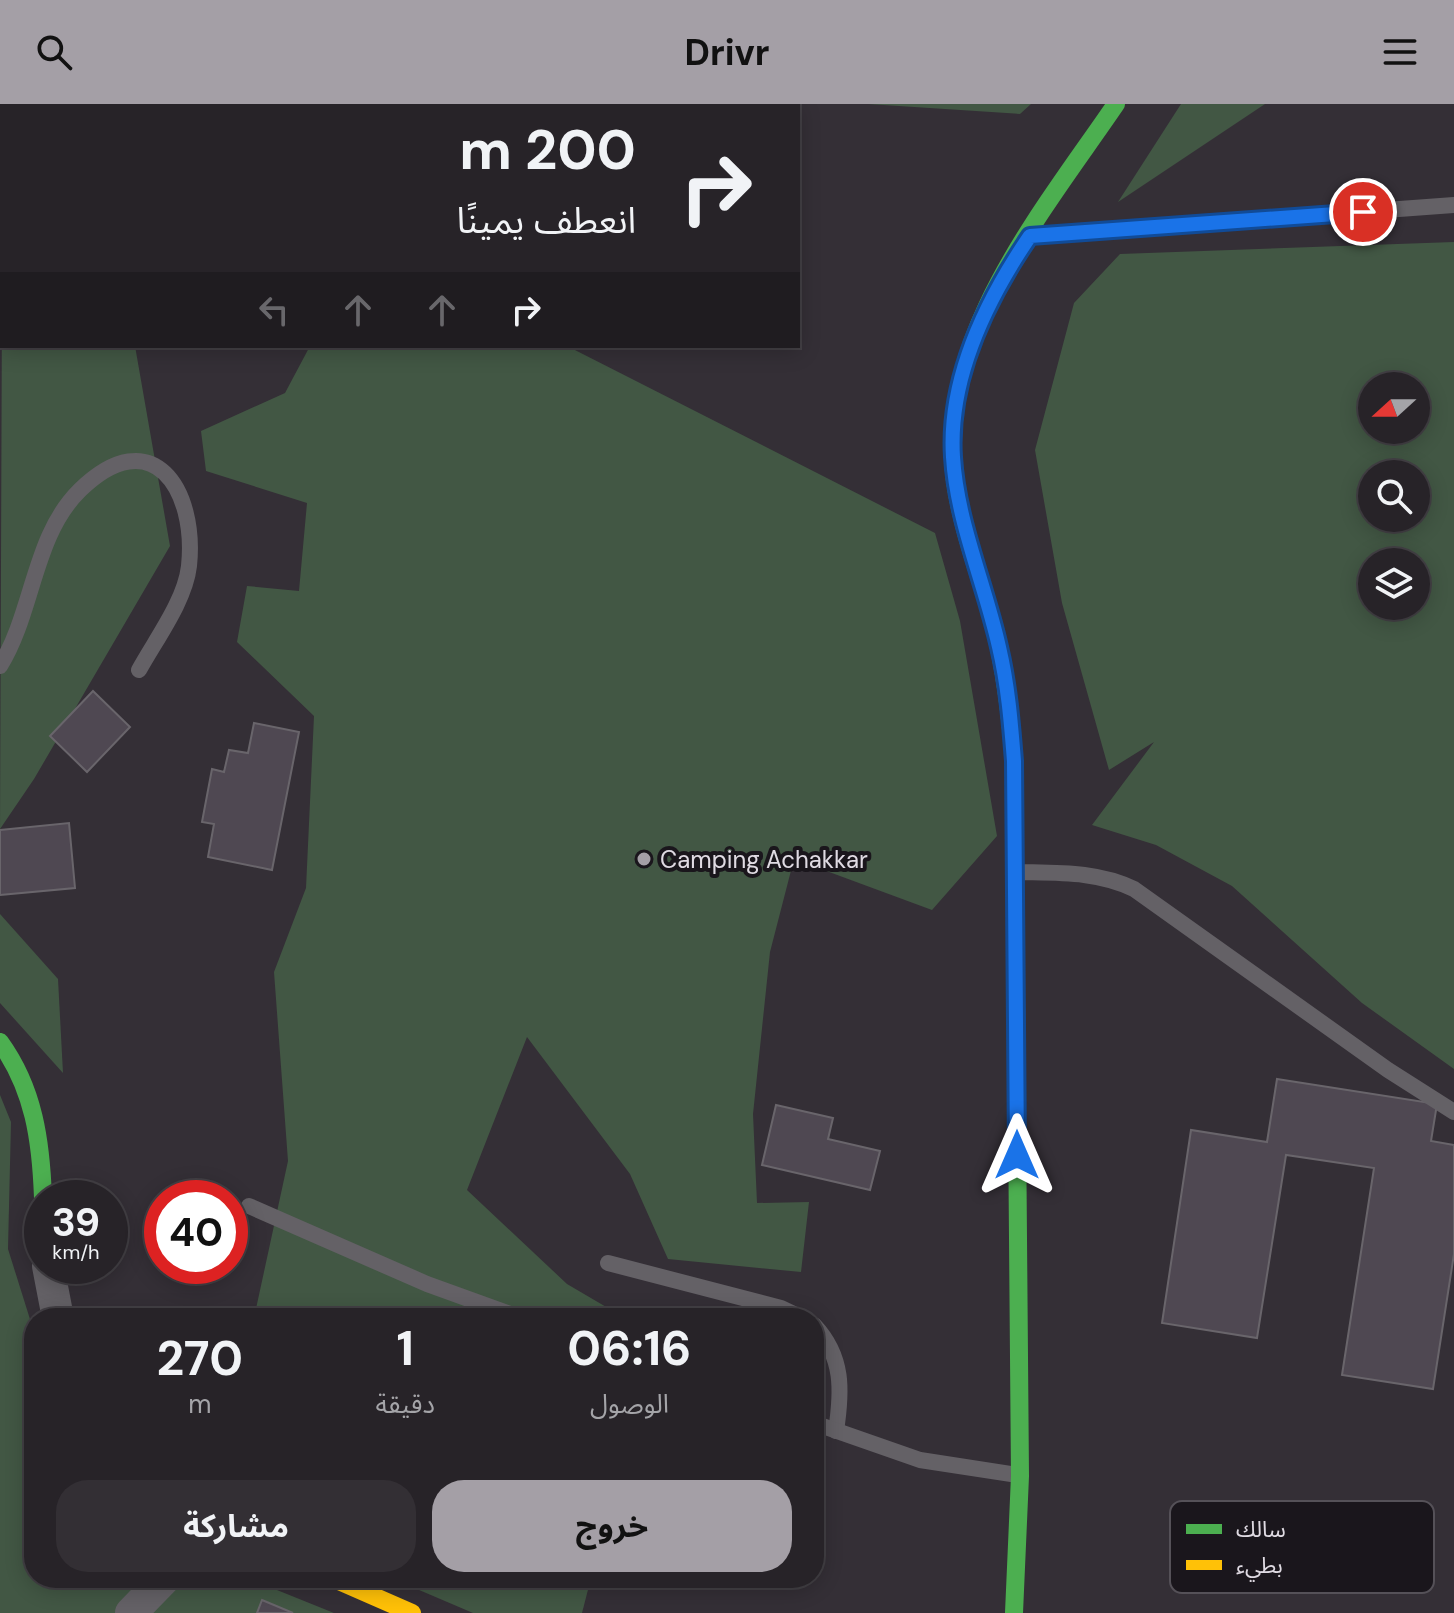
<!DOCTYPE html>
<html lang="ar">
<head>
<meta charset="utf-8">
<style>
  body { margin:0; font-family:"DM Sans","Noto Sans Arabic",sans-serif; background:#332f34; color:#f1f3f6; direction:rtl; height:100vh; display:flex; flex-direction:column; font-size:30px; white-space:nowrap }
  * { box-sizing:border-box; margin:0 }
  p { font-size:26px; color:#a4a4a8 }
  .icon { flex:none; width:44px; height:44px; fill:none; stroke:currentColor; stroke-width:2; stroke-linecap:round; stroke-linejoin:round }
  .map { position:relative; flex:1; overflow:hidden; direction:ltr }
  .details { position:absolute; left:24px; top:1204px; width:800px; height:280px; display:flex; flex-direction:column; background:#272328; border-radius:32px; box-shadow:0 4px 20px #0003,0 0 0 2px #434045; direction:rtl }
  .details>* { flex:none }
  .guide { position:absolute; left:0px; top:0px; width:800px; height:244px; box-shadow:0 4px 20px #0003,0 0 0 2px #434045; direction:rtl; background:#272328; color:#f1f3f6; overflow:hidden }
  .needle { width:52px; rotate:249deg }
  .fabs { position:absolute; left:1358px; top:268px; display:grid; gap:16px }
  .fabs a { display:grid; place-items:center; width:72px; height:72px; border-radius:50%; background:#272328; box-shadow:0 4px 20px #0003,0 0 0 2px #434045; font-size:40px }
  .speed { position:absolute; left:24px; top:1076px; display:flex; gap:16px; font-size:40px; font-weight:700; text-align:center }
  .speed>* { display:grid; place-content:center; width:104px; height:104px; border-radius:50%; background:#272328; box-shadow:0 4px 20px #0003,0 0 0 2px #434045; line-height:1 }
  .speed small { font-size:20px; font-weight:400 }
  .speed .limit { border:12px solid #d22; background:#fff; color:#111 }
  .pin { position:absolute; display:grid; place-items:center; width:68px; height:68px; color:#fff; margin:-34px; border:4px solid #fff; border-radius:50%; box-shadow:0 2px 8px #0007 }
  .me { position:absolute; width:88px; margin:-44px; rotate:0deg; stroke-linejoin:round; filter:drop-shadow(0 0 6px #0008) }
  .turn { display:flex; align-items:center; gap:28px; height:168px; padding:0 32px; font-size:36px }
  .turn .icon { width:104px; height:104px; stroke-width:2.5 }
  .turn b { display:block; font-size:56px; line-height:68px }
  .lanes { display:flex; align-items:center; height:76px; padding:0 32px; background:#0003; justify-content:center; gap:40px; direction:ltr }
  .lanes .off { opacity:.35 }
  .eta { display:flex; justify-content:space-evenly; align-items:center; height:136px; text-align:center }
  .eta b { font-size:48px; font-weight:700; line-height:56px }
  .primary-button { display:flex; gap:16px; margin-top:auto; padding:16px 32px }
  .primary-button a { flex:1; height:92px; border-radius:32px; background:#a49fa6; color:#111; font-size:32px; font-weight:700; line-height:92px; text-align:center }
  .primary-button a+a { background:#332f34; color:#f1f3f6 }
  header { display:flex; justify-content:space-between; align-items:center; height:104px; padding:0 32px; background:#a49fa6; color:#111; font-size:36px; font-weight:700 }
  .map>svg:first-child { display:block }
  .green { fill:#425744; fill-rule:evenodd }
  .building { fill:#4f4852; stroke:#69656b; stroke-width:2 }
  .lines { fill:none; stroke-linecap:round; stroke-linejoin:round }
  .lane { stroke:#646166; stroke-width:16 }
  .street { stroke:#646166; stroke-width:32 }
  .fast { stroke:#4caf50; stroke-width:18 }
  .slow { stroke:#ffc107; stroke-width:18 }
  .route-casing { stroke:#114b97; stroke-width:20 }
  .route { stroke:#1a73e8; stroke-width:14 }
  .poi-dot { fill:#a49fa6; stroke:#1a161c; stroke-width:3 }
  .labels { text-anchor:middle; dominant-baseline:central; stroke-width:8; stroke-linejoin:round; paint-order:stroke }
  .poi-label { font-size:24px; fill:#e0dbe3; stroke:#1a161c; text-anchor:start }
  .key { fill:#1a161c; stroke:#555158; stroke-width:2 }
  .key-label { font-size:22px; fill:#e0dbe3 }
</style>
</head>
<body>
<header><svg class="icon" aria-label="menu" viewBox="0 0 24 24"><path d="M4 6h16M4 12h16M4 18h16"/></svg>Drivr<svg class="icon" aria-label="search" viewBox="0 0 24 24"><circle cx="10" cy="10" r="6"/><path d="M15 15l6 6"/></svg></header>
<div class="map">
<svg width="1454" height="1509" viewBox="0 0 1454 1509">
  <rect width="100%" height="100%" fill="#342f36"/>
  <!-- green -->
  <g class="green">
    <path d="M 26,0 L 574,0 L 26,2 Z"/>
    <path d="M 868,0 L 1031,0 L 1020,10 Z"/>
    <path d="M 1181,0 L 1265,0 L 1118,98 Z"/>
    <path d="M 1454,138 L 1454,965 L 1362,899 L 1232,782 L 1156,741 L 1092,721 L 1154,638 L 1109,666 L 1062,499 L 1035,346 L 1074,199 L 1120,150 ZM 1416,282 L 1416,326 L 1372,326 L 1372,282 ZM 1416,370 L 1416,414 L 1372,414 L 1372,370 ZM 1416,458 L 1416,502 L 1372,502 L 1372,458 Z"/>
    <path d="M 2,188 L 2,242 L 135,242 L 170,442 L 34,675 L 0,725 Z"/>
    <path d="M 310,242 L 567,242 L 935,429 L 960,517 L 997,732 L 932,806 L 794,755 L 770,848 L 753,1010 L 757,1099 L 809,1098 L 801,1168 L 668,1155 L 630,1070 L 527,933 L 467,1086 L 567,1180 L 625,1214 L 254,1214 L 288,1057 L 274,868 L 306,784 L 314,612 L 237,538 L 247,482 L 299,487 L 307,399 L 206,367 L 201,327 L 285,289 Z"/>
    <path d="M 0,810 L 58,875 L 63,969 L 0,899 Z"/>
    <path d="M 0,991 L 11,1018 L 8,1145 L 34,1228 L 34,1474 L 247,1474 L 334,1509 L 0,1509 Z"/>
    <path d="M 391,1474 L 591,1474 L 582,1509 L 473,1509 Z"/>
  </g>
  <!-- building -->
  <g class="building">
    <path d="M 93,587 L 130,623 L 87,668 L 50,632 Z"/>
    <path d="M 254,619 L 299,628 L 272,766 L 208,753 L 214,720 L 202,718 L 212,665 L 224,668 L 229,646 L 248,649 Z"/>
    <path d="M 69,719 L 75,784 L 0,791 L 0,726 Z"/>
    <path d="M 1277,975 L 1437,1000 L 1431,1037 L 1454,1041 L 1454,1150 L 1433,1285 L 1342,1271 L 1374,1064 L 1286,1051 L 1257,1234 L 1162,1219 L 1191,1026 L 1267,1038 Z"/>
    <path d="M 776,1001 L 833,1014 L 828,1035 L 880,1047 L 870,1086 L 762,1061 Z"/>
    <path d="M 262,1496 L 293,1509 L 257,1509 Z"/>
  </g>
  <g class="lines">
    <!-- lane -->
    <g class="lane">
      <path d="M 1033,132 L 1454,101"/>
      <path d="M 0,562 C 34,507 33,432 80,386 C 152,316 197,385 189,462 C 185,497 156,535 139,566"/>
      <path d="M 1017,768 C 1057,769 1097,767 1134,785 L 1388,966 L 1454,1008"/>
      <path d="M 249,1102 L 427,1180 L 521,1214"/>
      <path d="M 608,1159 L 781,1204 L 802,1214"/>
      <path d="M 814,1221 C 844,1253 842,1287 836,1327"/>
      <path d="M 814,1319 L 920,1356 L 1018,1371"/>
    </g>
    <!-- street -->
    <g class="street">
      <path d="M 48,1162 L 58,1214"/>
      <path d="M 131,1509 L 165,1474"/>
    </g>
    <!-- fast -->
    <g class="fast">
      <path d="M 1014,657 C 1010,610 1005,564 993,519 C 980,472 962,426 955,377 C 935,235 1041,110 1116,0"/>
      <path d="M 0,938 C 34,985 41,1037 43,1094"/>
      <path d="M 1014,1509 L 1020,1372 L 1017,1014"/>
    </g>
    <!-- slow -->
    <g class="slow">
      <path d="M 1014,657 L 1017,1014"/>
      <path d="M 332,1474 L 412,1509"/>
    </g>
  </g>
  <g class="lines">
    <!-- route casing -->
    <g class="route-casing">
      <path id="route" d="M 1017,1051 L 1014,657 C 1011,619 1008,581 999,543 C 985,480 957,418 953,353 C 948,275 987,195 1030,132 L 1363,108"/>
    </g>
    <!-- route -->
    <use href="#route" class="route"/>
  </g>
  <!-- markers -->
  <circle class="poi-dot" cx="644" cy="755" r="8"/>
  <g class="labels">
    <!-- poi labels -->
    <g class="poi-label">
      <text x="660" y="755">Camping Achakkar</text>
    </g>
  </g>
  <!-- legend -->
  <rect x="1170" y="1397" width="264" height="92" rx="12" class="key"/>
  <rect x="1186" y="1420" width="36" height="10" fill="#4caf50"/>
  <rect x="1186" y="1456" width="36" height="10" fill="#ffc107"/>
  <g class="key-label">
    <text x="1236" y="1433">سالك</text>
    <text x="1236" y="1469">بطيء</text>
  </g>
</svg>
<div class="fabs">
<a><svg class="needle" viewBox="-14 -14 28 28"><path d="M0-13l5 13h-10z" fill="#e53935"/><path d="M0 13l5-13h-10z" fill="#a4a4a8"/></svg></a>
<a><svg class="icon" aria-label="search" viewBox="0 0 24 24"><circle cx="10" cy="10" r="6"/><path d="M15 15l6 6"/></svg></a>
<a><svg class="icon" aria-label="layers" viewBox="0 0 24 24"><path d="M12 4l9 5-9 5-9-5zM3 14l9 5 9-5"/></svg></a>
</div>
<div class="speed"><div>39<small>km/h</small></div><div class="limit">40</div></div>
<div class="pin" style="left:1363px;top:108px;background:#d93025"><svg class="icon" aria-label="arrive" viewBox="0 0 24 24"><path d="M6 21V4h12l-3 4 3 4H6"/></svg></div>
<svg class="me" style="left:1017px;top:1051px" viewBox="-20 -20 40 40"><path d="M0-17L14 15 0 8-14 15z" fill="#1a73e8" stroke="#fff" stroke-width="4"/></svg>
<div class="guide">
<div class="turn"><svg class="icon" aria-label="right" viewBox="0 0 24 24"><path d="M7 20v-9h11M14 6l5 5-5 5"/></svg><div><b>200 m</b>انعطف يمينًا</div></div>
<div class="lanes"><svg class="icon off" aria-label="left" viewBox="0 0 24 24"><path d="M17 20v-9H6M10 6l-5 5 5 5"/></svg><svg class="icon off" aria-label="ahead" viewBox="0 0 24 24"><path d="M12 20V5M6 11l6-6 6 6"/></svg><svg class="icon off" aria-label="ahead" viewBox="0 0 24 24"><path d="M12 20V5M6 11l6-6 6 6"/></svg><svg class="icon" aria-label="right" viewBox="0 0 24 24"><path d="M7 20v-9h11M14 6l5 5-5 5"/></svg></div>
</div>
<section class="details">
<div class="eta">
<div><b>06:16</b><p>الوصول</p></div>
<div><b>1</b><p>دقيقة</p></div>
<div><b>270</b><p>m</p></div>
</div>
<div class="primary-button"><a>خروج</a><a>مشاركة</a></div>
</section>
</div>
</body>
</html>
